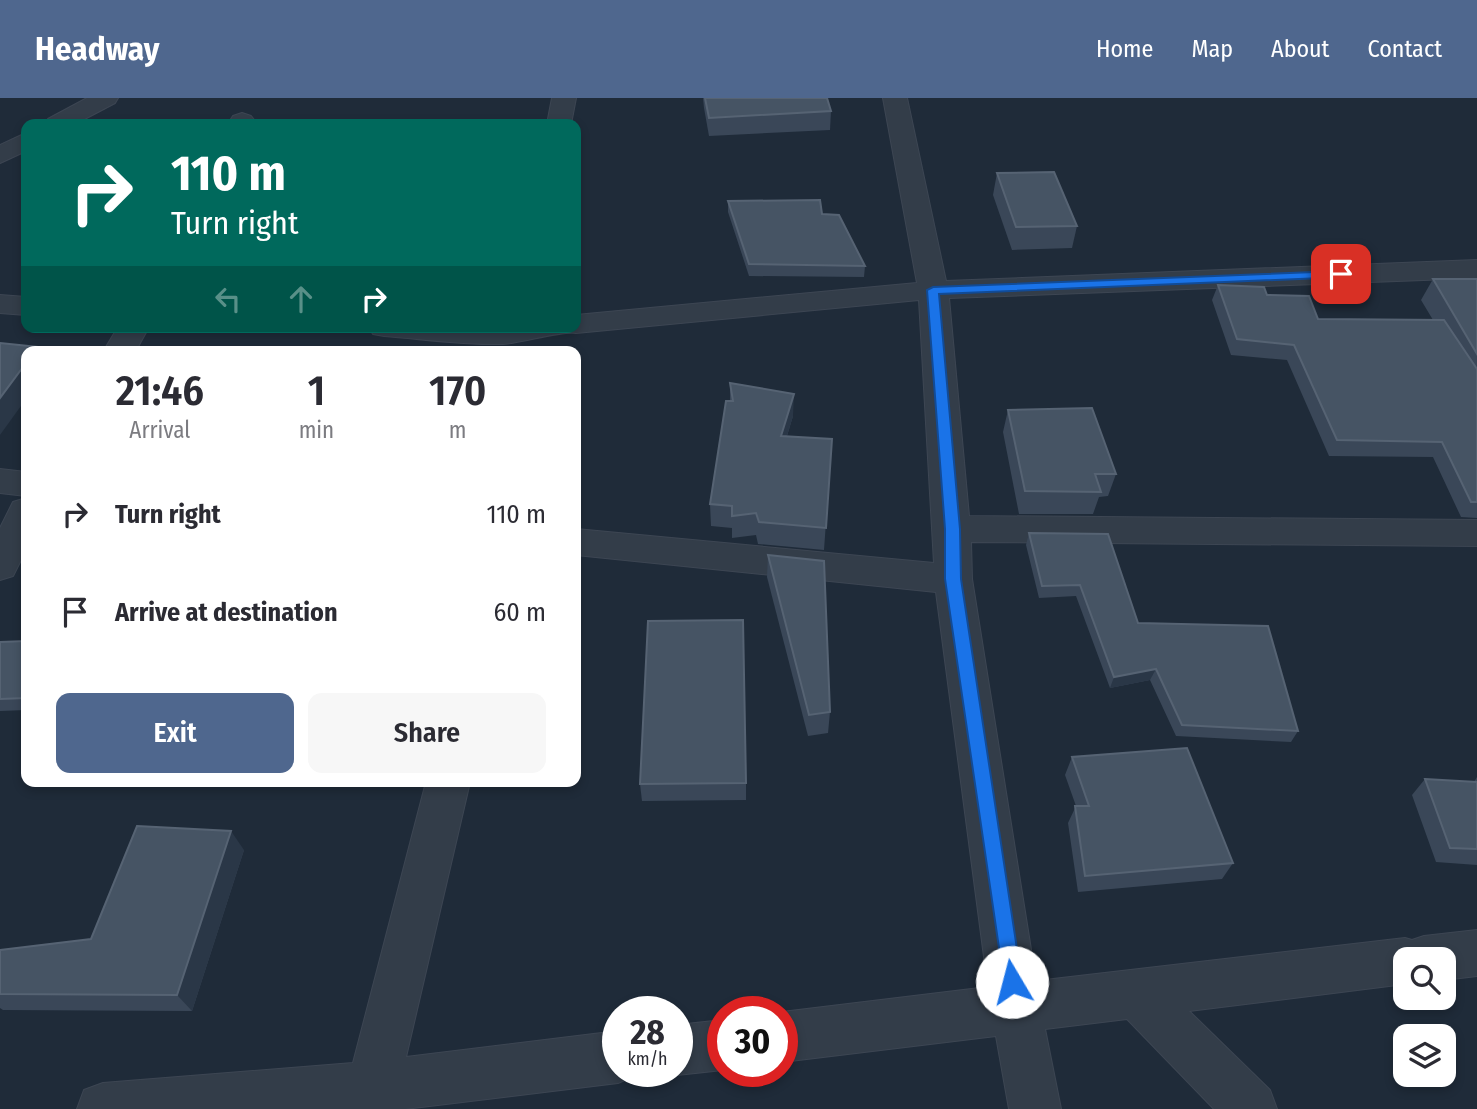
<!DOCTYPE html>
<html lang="en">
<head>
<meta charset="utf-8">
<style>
  body { margin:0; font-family:"Fira Sans Condensed",sans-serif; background:#f7f7f7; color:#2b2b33; height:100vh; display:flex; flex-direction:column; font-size:26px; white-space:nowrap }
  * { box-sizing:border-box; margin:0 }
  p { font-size:23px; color:#7c7c81 }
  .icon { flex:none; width:38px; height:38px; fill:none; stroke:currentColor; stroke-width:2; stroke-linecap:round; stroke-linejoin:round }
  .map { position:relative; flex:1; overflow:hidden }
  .side { position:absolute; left:21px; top:248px; width:560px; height:441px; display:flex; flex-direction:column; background:#fff; border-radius:14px; box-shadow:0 4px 10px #0003 }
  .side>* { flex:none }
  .guide { position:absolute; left:21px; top:21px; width:560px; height:214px; border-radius:14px; box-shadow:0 4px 10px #0003; background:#00695c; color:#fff; overflow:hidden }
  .fabs { position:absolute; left:1393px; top:849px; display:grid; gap:14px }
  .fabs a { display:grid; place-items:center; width:63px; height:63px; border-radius:14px; background:#fff; box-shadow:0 4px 10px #0003; font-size:35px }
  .speed { position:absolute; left:602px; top:898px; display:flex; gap:14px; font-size:35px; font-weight:700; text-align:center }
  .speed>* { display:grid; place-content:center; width:91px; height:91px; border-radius:50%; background:#fff; box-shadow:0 4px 10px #0003; line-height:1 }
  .speed small { font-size:18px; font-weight:400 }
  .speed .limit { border:10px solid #d22; background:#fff; color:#111 }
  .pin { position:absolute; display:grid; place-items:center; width:60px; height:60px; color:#fff; margin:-30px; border-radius:14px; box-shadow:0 4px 10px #0006 }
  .me { position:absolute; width:77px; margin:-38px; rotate:352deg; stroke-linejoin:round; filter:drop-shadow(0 0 5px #0008) }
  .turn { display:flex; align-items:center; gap:24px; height:147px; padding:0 35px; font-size:32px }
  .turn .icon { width:91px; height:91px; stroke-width:2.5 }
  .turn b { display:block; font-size:49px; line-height:60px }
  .lanes { display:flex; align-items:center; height:66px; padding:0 35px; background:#0003; justify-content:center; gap:35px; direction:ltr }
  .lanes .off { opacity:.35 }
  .eta { display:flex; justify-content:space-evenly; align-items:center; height:119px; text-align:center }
  .eta b { font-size:42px; font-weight:600; line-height:49px }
  .cta { display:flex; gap:14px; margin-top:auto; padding:14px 35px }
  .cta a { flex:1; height:80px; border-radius:14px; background:#4f678e; color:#fff; font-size:28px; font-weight:600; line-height:80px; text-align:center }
  .cta a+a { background:#f7f7f7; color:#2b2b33 }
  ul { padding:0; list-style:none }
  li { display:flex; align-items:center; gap:21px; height:98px; padding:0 35px }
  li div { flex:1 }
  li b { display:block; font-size:26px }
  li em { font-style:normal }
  header { display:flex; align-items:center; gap:42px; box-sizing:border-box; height:98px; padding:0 35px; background:#4f678e; color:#fff }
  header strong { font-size:33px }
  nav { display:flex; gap:38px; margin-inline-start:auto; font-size:24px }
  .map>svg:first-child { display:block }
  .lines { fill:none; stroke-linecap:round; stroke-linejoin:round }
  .minor-casing { stroke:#3d4653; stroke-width:2 }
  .minor { fill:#333d49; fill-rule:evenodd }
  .wall { fill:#3a4758 }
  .shaded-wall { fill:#2a3747 }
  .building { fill:#465464; stroke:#566373; stroke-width:2 }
  .route { fill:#1a73e8; stroke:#114b97; stroke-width:2 }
</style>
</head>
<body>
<header>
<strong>Headway</strong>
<nav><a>Home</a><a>Map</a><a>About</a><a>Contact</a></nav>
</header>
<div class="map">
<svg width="1477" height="1011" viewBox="0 0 1477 1011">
  <rect width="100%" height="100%" fill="#1f2b39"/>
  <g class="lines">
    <!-- minor casing -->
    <g class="minor-casing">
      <g id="minor">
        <path d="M 87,0 L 118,0 L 115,5 L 75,26 L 44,26 L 48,21 Z"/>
        <path d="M 552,0 L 576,0 L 571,26 L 547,26 Z"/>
        <path d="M 883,0 L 907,0 L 946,183 L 1477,162 L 1477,180 L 949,200 L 969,418 L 1477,422 L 1477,448 L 971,444 L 972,481 L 1036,883 L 1405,840 L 1412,842 L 1424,838 L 1477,832 L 1477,878 L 1444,882 L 1444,861 L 1405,861 L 1405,886 L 1189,913 L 1270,992 L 1277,1011 L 1214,1011 L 1127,921 L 1045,931 L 1061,1011 L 1009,1011 L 996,938 L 782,964 L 782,914 L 988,889 L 936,494 L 576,457 L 576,431 L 934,465 L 919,202 L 576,235 C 564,232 521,245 503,246 C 464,247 423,241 384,238 L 373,236 L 369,229 L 576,229 L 576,217 L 917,185 Z"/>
        <path d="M 242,15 L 251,18 L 255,23 L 252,26 L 228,26 L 233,18 Z"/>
        <path d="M 26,35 L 26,53 L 0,65 L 0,47 Z"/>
        <path d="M 0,197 L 26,199 L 26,217 L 0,215 Z"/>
        <path d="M 118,229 L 149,229 L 135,254 L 103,254 Z"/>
        <path d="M 0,371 L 26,374 L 26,398 L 0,395 Z"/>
        <path d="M 26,400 L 26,452 L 13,478 L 0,482 L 0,430 L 13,404 Z"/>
        <path d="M 426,684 L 470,684 L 406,959 L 618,933 L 618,973 L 638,973 L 636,977 L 618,985 L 405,1011 L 77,1011 L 84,992 L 103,985 L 353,965 Z"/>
        <path d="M 723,922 L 723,972 L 677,977 L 666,973 L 677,973 L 677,927 Z"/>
      </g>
    </g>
    <!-- minor -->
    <use href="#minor" class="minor"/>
  </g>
  <!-- wall -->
  <g class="wall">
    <path d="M 703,0 L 827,0 L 831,13 L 830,32 L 709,38 L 704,10 Z"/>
    <path d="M 997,75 L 1077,128 L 1072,150 L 1012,152 L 993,97 Z"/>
    <path d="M 728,103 L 822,116 L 865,168 L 864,179 L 749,178 L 728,114 Z"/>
    <path d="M 1433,181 L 1477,181 L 1477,420 L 1461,419 L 1433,359 L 1329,358 L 1287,262 L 1231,257 L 1212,202 L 1218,187 L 1267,197 L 1318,221 L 1433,222 L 1421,202 Z"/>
    <path d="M 730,285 L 793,318 L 787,338 L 832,341 L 824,452 L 758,446 L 756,437 L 732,440 L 732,430 L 711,428 L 710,406 L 730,303 Z"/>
    <path d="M 1008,312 L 1116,376 L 1108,398 L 1099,399 L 1093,416 L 1019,416 L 1003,334 Z"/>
    <path d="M 1029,435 L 1138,525 L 1298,633 L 1291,644 L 1176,638 L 1150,582 L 1110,590 L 1076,498 L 1039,500 L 1026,447 Z"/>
    <path d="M 768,457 L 830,614 L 828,635 L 808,638 L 767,479 Z"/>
    <path d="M 26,543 L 26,612 L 0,613 L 0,544 Z"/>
    <path d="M 1072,659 L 1233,765 L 1222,781 L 1078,794 L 1068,725 L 1076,708 L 1065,677 Z"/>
    <path d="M 1477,679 L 1477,767 L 1436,764 L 1412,697 L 1425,681 L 1474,684 Z"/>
    <path d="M 746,685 L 746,702 L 642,703 L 640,686 Z"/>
    <path d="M 244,752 L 192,913 L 3,912 L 0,910 L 0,896 Z"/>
  </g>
  <!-- shaded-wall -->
  <g class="shaded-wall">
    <path d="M 26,265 L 26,301 L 0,337 L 0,300 Z"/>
    <path d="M 794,296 L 793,318 L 780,360 L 781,338 Z"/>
    <path d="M 1156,571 L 1150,582 L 1110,590 L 1114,579 Z"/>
    <path d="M 231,733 L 244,752 L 192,913 L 177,897 Z"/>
  </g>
  <!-- building -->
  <g class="building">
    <path d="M 705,0 L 827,0 L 831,13 L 709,20 Z"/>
    <path d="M 1054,74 L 1077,128 L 1016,129 L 997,75 Z"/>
    <path d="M 820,102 L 822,116 L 839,117 L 865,168 L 749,166 L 728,103 Z"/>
    <path d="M 1433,181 L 1477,181 L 1477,256 Z"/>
    <path d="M 1218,187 L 1264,189 L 1267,197 L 1309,198 L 1318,221 L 1444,222 L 1477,271 L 1477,404 L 1471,404 L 1442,344 L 1337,342 L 1294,247 L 1237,241 Z"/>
    <path d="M 0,245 L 39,249 L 35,254 L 26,254 L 26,265 L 0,300 Z"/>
    <path d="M 730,285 L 794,296 L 781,338 L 832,341 L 826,430 L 759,424 L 756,415 L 732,418 L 732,408 L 710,406 L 726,303 L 733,303 Z"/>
    <path d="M 1092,310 L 1116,376 L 1095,376 L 1101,394 L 1025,393 L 1008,312 Z"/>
    <path d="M 1029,435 L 1108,436 L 1138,525 L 1268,528 L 1298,633 L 1182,627 L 1156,571 L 1114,579 L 1080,487 L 1042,488 Z"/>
    <path d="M 768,457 L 824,463 L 830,614 L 809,617 Z"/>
    <path d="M 743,522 L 746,685 L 640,686 L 648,523 Z"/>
    <path d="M 26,543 L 26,600 L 0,601 L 0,544 Z"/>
    <path d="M 1187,650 L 1233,765 L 1085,778 L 1075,708 L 1089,708 L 1072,659 Z"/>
    <path d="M 1425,681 L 1477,684 L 1477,751 L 1450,750 Z"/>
    <path d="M 137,728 L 231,733 L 177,897 L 0,896 L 0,852 L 91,841 Z"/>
  </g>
  <!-- route -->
  <path class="route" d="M 1341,173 L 1345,174 L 1345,179 L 939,196 L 960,431 L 961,481 L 1022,884 L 1019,891 L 1012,894 L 1005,891 L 945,481 L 945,431 L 927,192 L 933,189 Z"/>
</svg>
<div class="fabs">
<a><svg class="icon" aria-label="search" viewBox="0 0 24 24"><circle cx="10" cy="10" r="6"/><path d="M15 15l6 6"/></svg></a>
<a><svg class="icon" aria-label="layers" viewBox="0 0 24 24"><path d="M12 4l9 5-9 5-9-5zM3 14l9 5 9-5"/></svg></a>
</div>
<div class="speed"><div>28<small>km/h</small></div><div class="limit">30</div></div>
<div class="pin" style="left:1341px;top:176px;background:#d93025"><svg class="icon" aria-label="arrive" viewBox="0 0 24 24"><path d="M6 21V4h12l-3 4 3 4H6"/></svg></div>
<svg class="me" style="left:1012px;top:884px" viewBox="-20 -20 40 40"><circle r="19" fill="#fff"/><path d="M0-13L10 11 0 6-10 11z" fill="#1a73e8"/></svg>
<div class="guide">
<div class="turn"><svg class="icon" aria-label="right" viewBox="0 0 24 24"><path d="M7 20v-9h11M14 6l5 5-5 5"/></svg><div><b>110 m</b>Turn right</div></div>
<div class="lanes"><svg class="icon off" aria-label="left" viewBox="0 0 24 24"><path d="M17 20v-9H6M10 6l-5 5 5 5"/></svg><svg class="icon off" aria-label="ahead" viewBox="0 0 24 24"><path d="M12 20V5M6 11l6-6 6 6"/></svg><svg class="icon" aria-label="right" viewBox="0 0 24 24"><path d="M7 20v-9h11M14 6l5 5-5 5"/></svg></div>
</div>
<section class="side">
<div class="eta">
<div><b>21:46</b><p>Arrival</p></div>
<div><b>1</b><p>min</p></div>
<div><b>170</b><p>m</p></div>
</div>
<ul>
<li><svg class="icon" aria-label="right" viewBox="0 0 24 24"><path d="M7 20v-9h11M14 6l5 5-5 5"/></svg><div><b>Turn right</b></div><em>110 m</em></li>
<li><svg class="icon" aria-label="arrive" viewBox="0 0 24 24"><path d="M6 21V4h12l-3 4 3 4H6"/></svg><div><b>Arrive at destination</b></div><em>60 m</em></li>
</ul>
<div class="cta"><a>Exit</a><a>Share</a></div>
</section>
</div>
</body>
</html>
